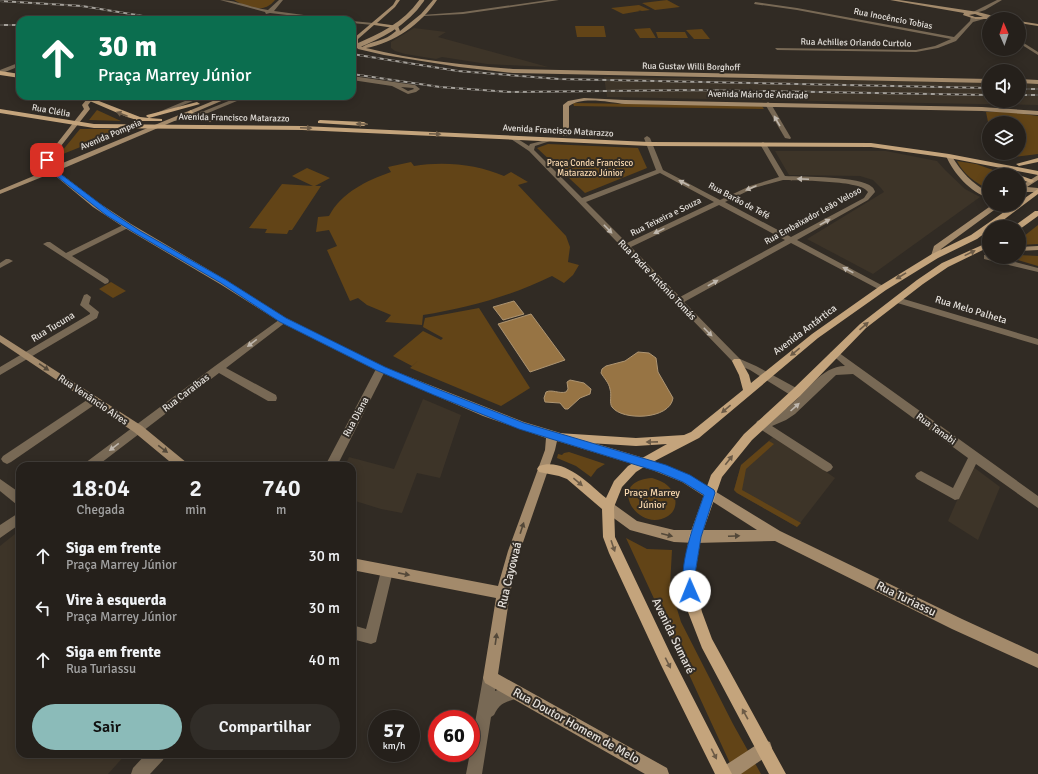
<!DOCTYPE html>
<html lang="pt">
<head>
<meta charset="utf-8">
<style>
  body { margin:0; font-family:Signika,sans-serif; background:#312d28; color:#f1f3f6; height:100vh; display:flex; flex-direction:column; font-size:15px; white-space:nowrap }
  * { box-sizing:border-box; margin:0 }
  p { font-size:13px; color:#a3a3a3 }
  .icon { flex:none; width:22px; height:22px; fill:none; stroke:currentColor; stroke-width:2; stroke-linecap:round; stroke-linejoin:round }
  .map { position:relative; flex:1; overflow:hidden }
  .panel { position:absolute; left:16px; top:462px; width:340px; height:296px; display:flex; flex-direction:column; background:#25201b; border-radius:12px; box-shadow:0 2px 10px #0003,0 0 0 1px #423e3a }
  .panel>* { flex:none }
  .guide { position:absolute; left:16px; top:16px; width:340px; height:84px; border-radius:12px; box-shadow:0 2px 10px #0003,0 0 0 1px #423e3a; background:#0b6e4f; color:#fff; overflow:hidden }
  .needle { width:26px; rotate:358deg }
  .tools { position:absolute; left:982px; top:12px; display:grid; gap:8px }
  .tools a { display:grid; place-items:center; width:44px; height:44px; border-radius:50%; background:#25201b; box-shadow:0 2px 10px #0003,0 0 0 1px #423e3a; font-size:20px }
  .speed { position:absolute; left:368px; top:710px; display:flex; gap:8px; font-size:20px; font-weight:700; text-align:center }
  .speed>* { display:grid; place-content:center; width:52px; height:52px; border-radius:50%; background:#25201b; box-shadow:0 2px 10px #0003,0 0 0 1px #423e3a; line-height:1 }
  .speed small { font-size:10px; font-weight:400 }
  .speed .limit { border:6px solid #d22; background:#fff; color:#111 }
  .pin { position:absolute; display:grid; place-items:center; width:34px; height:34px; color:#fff; margin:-17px; border-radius:8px; box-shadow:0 2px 6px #0006 }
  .me { position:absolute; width:44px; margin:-22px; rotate:359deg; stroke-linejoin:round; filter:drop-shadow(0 0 3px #0008) }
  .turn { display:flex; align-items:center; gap:14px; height:84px; padding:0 16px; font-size:18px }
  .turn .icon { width:52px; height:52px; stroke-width:2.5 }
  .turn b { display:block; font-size:28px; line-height:34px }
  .eta { display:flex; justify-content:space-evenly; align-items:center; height:68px; text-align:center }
  .eta b { font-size:24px; font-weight:600; line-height:28px }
  .button { display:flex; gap:8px; margin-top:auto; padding:8px 16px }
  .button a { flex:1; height:46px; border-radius:24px; background:#8bbbb9; color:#111; font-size:16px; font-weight:600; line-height:46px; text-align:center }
  .button a+a { background:#312d28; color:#f1f3f6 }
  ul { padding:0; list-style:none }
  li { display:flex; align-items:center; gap:12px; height:52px; padding:0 16px }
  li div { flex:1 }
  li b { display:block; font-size:15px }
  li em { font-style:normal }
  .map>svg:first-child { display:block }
  .built { fill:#3d3428 }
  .green { fill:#624417 }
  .water { fill:#977444; stroke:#ae9572 }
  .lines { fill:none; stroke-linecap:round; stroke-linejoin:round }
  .street { fill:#786955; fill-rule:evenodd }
  .secondary { fill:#a38a6b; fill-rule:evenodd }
  .primary { fill:#c4a47c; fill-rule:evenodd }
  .rail-casing { stroke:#a4a09a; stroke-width:2 }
  .rail { stroke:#312b24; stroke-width:1.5; stroke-dasharray:4; stroke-linecap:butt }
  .secondary-bridge { stroke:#a38a6b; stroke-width:4.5 }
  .oneway { fill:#6c5b47 }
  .oneway2 { fill:#bfb7ad }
  .oneway3 { fill:#534839 }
  .route { fill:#1a73e8; stroke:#114b97 }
  .labels { text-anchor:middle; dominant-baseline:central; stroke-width:4; stroke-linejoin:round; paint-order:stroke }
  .far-street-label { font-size:9px; fill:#e5e1dc; stroke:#312b24 }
  .far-park-label { font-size:9px; fill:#f9d9b0; stroke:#312b24 }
  .street-label { font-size:10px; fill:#e5e1dc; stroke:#312b24 }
  .park-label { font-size:10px; fill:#f9d9b0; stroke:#312b24 }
  .near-street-label { font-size:12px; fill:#e5e1dc; stroke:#312b24 }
</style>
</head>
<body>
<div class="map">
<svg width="1038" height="774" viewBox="0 0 1038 774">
  <rect width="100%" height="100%" fill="#312b24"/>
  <!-- built -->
  <g class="built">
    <path d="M 414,28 L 446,32 L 438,37 L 548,67 L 487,64 L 442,57 L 436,59 L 405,54 L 395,51 L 391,48 L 391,42 Z"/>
    <path d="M 604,77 L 989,82 L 989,101 L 1019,101 L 1019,83 L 1038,83 L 1038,105 L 607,97 Z"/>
    <path d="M 775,151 L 886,151 L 937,161 L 945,170 L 965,189 L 980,197 L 873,274 L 807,239 L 884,192 L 881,188 L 873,180 L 860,176 L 789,175 Z"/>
    <path d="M 423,399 L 461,415 L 440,478 L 417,473 L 402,513 L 381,509 L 352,500 L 352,466 L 345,466 L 349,457 L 394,469 Z"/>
    <path d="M 774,436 L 835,478 L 797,527 L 737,493 L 734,490 L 741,465 Z"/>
    <path d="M 972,466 L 1000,487 L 978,540 L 948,521 Z"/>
    <path d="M 20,530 L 20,754 L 126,754 L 108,774 L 0,774 L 0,546 Z"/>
  </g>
  <!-- green -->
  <g class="green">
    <path d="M 234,0 L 275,0 C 264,14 248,8 234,0 Z"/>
    <path d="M 667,0 L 680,7 L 655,10 L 642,3 Z"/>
    <path d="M 639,5 L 650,10 L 642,11 L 638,10 L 640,11 L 623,14 L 611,8 Z"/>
    <path d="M 575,26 L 604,26 L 606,37 L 577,37 Z"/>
    <path d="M 650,28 L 656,38 L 640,38 L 634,29 Z"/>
    <path d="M 702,29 L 710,39 L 694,39 L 686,30 Z"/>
    <path d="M 656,32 L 685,32 L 688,38 L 658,38 Z"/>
    <path d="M 573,103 L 762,106 L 764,109 L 574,106 Z"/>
    <path d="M 97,110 L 121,121 L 89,120 Z"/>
    <path d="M 986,112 L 1009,112 L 1038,116 L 1038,154 L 1015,157 L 993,155 L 993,153 L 1019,153 L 1019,123 L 989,123 L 989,127 Z"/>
    <path d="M 80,129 L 119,129 L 123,130 L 58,156 Z"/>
    <path d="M 548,144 L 638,148 L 647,168 L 585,193 L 537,148 Z"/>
    <path d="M 957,161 L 976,164 L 1007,175 L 989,175 L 989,190 C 975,182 964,175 957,161 Z"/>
    <path d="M 411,162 L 414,166 C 443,161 477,164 504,176 L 511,172 L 528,182 L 518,185 L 566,236 L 570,247 L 568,262 L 579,265 L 573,275 L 564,283 L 552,276 C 511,296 467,308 423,315 L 422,325 L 385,322 L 391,315 L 367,305 L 358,298 L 350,301 L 327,250 L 337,246 L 329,230 L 316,232 L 318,217 L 329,216 C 342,192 366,181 391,172 L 388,167 Z"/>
    <path d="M 307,168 L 330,178 L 315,186 L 321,186 L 292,230 L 289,230 L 287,234 L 265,233 L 267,229 L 249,228 L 282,184 L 313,186 L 292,176 Z"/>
    <path d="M 1038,225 L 1038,244 L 1019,245 L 1019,240 Z"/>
    <path d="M 1019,255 L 1038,256 L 1038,266 L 1007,257 L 1019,257 Z"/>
    <path d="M 111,282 L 126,291 L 113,298 L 99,289 Z"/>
    <path d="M 479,308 L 530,388 L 501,406 L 410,368 L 420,359 L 412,366 L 393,356 L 423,331 L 441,340 L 443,338 L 423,327 L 425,318 Z"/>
    <path d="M 769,441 L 774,444 L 746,469 L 742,490 L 801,523 L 797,527 L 737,493 L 734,490 L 741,465 Z"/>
    <path d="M 569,452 L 605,464 L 597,469 L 591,477 L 576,466 L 557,458 L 558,454 L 562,455 L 564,453 Z"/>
    <path d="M 652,478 C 658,480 664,482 668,486 C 677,494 679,509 668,516 C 639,535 604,481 652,478 Z"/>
    <path d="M 626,538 L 647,549 L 672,550 L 670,586 L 681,622 L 733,724 L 761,774 L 735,774 Z"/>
  </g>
  <!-- water -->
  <g class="water">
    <path d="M 514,301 L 524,314 L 503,320 L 493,307 Z"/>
    <path d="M 531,314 L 565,360 L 530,372 L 498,324 Z"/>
    <path d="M 638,352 L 649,353 L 656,358 L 658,372 L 673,398 C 670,420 622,421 612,407 C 609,403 612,395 610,389 C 609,383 604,378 601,373 L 602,369 L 606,366 L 625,361 Z"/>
    <path d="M 570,380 L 584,383 L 591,389 L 590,394 L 580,398 L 568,409 L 565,409 L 560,403 L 545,402 L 544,398 L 546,392 C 552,389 559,394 566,392 L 568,389 L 567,382 Z"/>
  </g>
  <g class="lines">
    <!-- street -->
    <g class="street">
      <path d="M 220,0 C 236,0 252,8 268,10 L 279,0 L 283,0 L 274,11 L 341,20 L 329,20 L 270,13 L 266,14 L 265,12 Z"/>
      <path d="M 548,0 L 559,0 L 463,14 L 424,16 L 422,15 L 463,12 Z"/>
      <path d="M 997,0 L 1002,0 L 985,10 L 973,14 L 971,13 Z"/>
      <path d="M 755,2 L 797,8 L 954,37 L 970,21 L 971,16 L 973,16 L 974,19 L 982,18 L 984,19 L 973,22 L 956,41 L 938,48 L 916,52 L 777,50 L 775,48 L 916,50 L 935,46 L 951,39 L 797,10 L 754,4 Z"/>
      <path d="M 352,21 L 373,23 L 375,24 L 373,25 L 352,23 Z"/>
      <path d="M 1019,40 L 1038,52 L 1038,55 L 1019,43 Z"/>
      <path d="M 18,63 L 20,63 L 20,66 L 0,74 L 0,70 Z"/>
      <path d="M 352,76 L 415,85 L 420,89 L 416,92 L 408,94 L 392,86 L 352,80 ZM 401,87 L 413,88 L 414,89 L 408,91 Z"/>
      <path d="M 197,96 L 205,96 L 159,115 L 154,114 Z"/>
      <path d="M 241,96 L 249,96 L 208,113 L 174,121 L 171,119 L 204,111 Z"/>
      <path d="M 768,102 L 771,104 L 791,138 L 790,139 L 785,138 L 765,104 Z"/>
      <path d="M 513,136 L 529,146 L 530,144 L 550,139 L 550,141 L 535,146 L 534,150 L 582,198 L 656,170 L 644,138 L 647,136 L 650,138 L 663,170 L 720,200 L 750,186 L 779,177 L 760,144 L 763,142 L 766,144 L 785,176 C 803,177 861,176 872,187 C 873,187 875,191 875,192 L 868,200 L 797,240 L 887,288 L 883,291 L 880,290 L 791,243 L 684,302 L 740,359 L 756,366 L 800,390 L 801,393 L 800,396 L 792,396 L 750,370 L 734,363 L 529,151 L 511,139 L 510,138 ZM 660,173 L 714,202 L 627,243 L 586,202 ZM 783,180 C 799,181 862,180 868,192 L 864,198 L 791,237 L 725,202 L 754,188 ZM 719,205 L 785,240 L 680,297 L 631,247 Z"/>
      <path d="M 125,224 L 128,224 L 132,226 L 72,256 L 108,279 L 109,281 L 108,283 L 105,284 L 43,244 L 47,242 L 50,242 L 66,253 Z"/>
      <path d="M 984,255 L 989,255 L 989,257 L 996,257 L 1038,268 L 1038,272 L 984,259 Z"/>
      <path d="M 6,259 L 9,259 L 13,261 L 0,268 L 0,263 Z"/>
      <path d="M 87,294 L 91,297 L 89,304 L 99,312 L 97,318 L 0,375 L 0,367 L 90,314 L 90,313 L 80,305 L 84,295 Z"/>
      <path d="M 897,297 L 1038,339 L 1038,345 L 894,302 L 893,300 Z"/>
      <path d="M 283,317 L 287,320 L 286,322 L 226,368 L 276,395 L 277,398 L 276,401 L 268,401 L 219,373 L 97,466 L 83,466 L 85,463 L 215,366 Z"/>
      <path d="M 835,350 L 1038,496 L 1038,508 L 976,464 L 959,499 L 955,500 L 917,479 L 915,476 L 917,473 L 921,471 L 953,488 L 968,458 L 853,374 L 836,375 L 795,414 L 786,420 L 772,426 L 831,464 L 833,467 L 831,470 L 827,472 L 823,470 L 757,427 L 756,424 L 757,421 C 769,417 778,415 788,407 C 805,394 821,366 845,366 L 830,353 Z"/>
      <path d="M 381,365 L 386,369 L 337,466 L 325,466 L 376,369 Z"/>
      <path d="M 93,396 L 97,397 L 98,400 L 97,403 L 11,462 L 7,464 L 3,462 L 1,459 L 3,456 Z"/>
      <path d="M 0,479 L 20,493 L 20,505 L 16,504 L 0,491 Z"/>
      <path d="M 20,512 L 20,524 L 0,538 L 0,525 Z"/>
      <path d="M 387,565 L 392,567 L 393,571 L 376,642 L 371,644 L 352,639 L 352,625 L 366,629 L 381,571 L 382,567 Z"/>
      <path d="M 490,671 L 495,673 L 497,678 L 495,691 L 510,685 L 515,685 L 520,687 L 522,692 L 520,697 C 507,703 501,700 494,715 L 491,717 L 482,774 L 466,774 L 470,753 L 471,753 L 471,745 L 483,678 L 485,673 Z"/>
      <path d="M 146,754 L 165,754 L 163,760 L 150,774 L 131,774 L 133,768 Z"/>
    </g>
    <!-- secondary -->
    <g class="secondary">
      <path d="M 396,0 L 400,0 L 395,7 L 377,23 L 398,26 L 400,31 L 421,14 L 433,0 L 437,0 C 421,24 394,43 366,48 C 414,60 464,65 513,69 L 989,79 L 989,83 L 513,73 L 459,67 L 384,55 L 358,49 L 354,43 L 354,38 L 393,5 ZM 374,25 L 394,28 L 396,31 C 384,42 374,40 362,47 L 358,43 L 358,39 Z"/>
      <path d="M 890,0 L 899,0 L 978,12 L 1005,19 L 975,19 L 963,15 L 964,13 ZM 969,15 L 975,14 L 983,17 L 975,17 Z"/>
      <path d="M 1019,21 L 1038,24 L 1038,26 L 1019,23 Z"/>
      <path d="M 1019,79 L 1038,80 L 1038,84 L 1019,83 Z"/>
      <path d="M 225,96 L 233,96 L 57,171 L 99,203 L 131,224 L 226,280 L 286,318 L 384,367 L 524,422 L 654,461 L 690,476 L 780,531 L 962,619 L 1038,654 L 1038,668 L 952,629 L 775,541 L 695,543 L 674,542 L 630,530 L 604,511 L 602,507 L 604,503 L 608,502 L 612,503 L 637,521 L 674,530 L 757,530 L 682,482 L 652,470 L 557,441 L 555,450 L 520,551 L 510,593 L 498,674 L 667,768 L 669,774 L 645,774 L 485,683 L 483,678 L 496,598 L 352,570 L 352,558 L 498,586 L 508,551 L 545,450 L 546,438 L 483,416 L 378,371 L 280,322 L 220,284 L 125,228 L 93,207 L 52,173 L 0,194 L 0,190 L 48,170 L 45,165 L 44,160 L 84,109 L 82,105 L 87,99 L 92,100 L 88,105 L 90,109 L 50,160 L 53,167 Z"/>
      <path d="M 584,98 L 625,100 L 982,107 L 1038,111 L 1038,115 L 982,111 L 625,104 C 610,102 581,96 569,106 L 569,131 L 567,136 L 563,136 L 563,105 L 568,101 Z"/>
      <path d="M 947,155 L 951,155 C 962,173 971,182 989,193 L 989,198 C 970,192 954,174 946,156 Z"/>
      <path d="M 1038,175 L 1038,180 L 1027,187 L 1038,188 L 1038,192 L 1019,192 L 1019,187 Z"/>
      <path d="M 992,205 L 1001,205 L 941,249 L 938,258 L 932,258 L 931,256 L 934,246 Z"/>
      <path d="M 1038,246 L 1038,250 L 1019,251 L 1019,247 Z"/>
      <path d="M 0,335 L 142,426 L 187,463 L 189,466 L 175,466 L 134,432 L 0,342 Z"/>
      <path d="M 764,740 L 770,742 L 772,748 L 770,754 L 741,774 L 719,774 L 721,768 Z"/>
    </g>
    <!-- primary -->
    <g class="primary">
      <path d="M 0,71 L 20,74 L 20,78 L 0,75 Z"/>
      <path d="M 78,96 L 86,96 L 140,117 L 149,118 L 146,116 L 147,115 L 197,102 L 200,104 L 149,118 L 162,119 L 162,121 L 140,121 L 127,117 Z"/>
      <path d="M 0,109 L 94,124 L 302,126 L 649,142 L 871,143 L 949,154 L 1038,171 L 1038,175 L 949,158 L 871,147 L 649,146 L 302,130 L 94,128 L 0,113 Z"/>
      <path d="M 191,110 L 194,114 L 213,120 L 210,122 L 190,116 L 188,112 Z"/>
      <path d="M 320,120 L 364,122 L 367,124 L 364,126 L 318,123 L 318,121 Z"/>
      <path d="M 1038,158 L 1038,162 L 1019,166 L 1016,164 Z"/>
      <path d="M 1019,175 L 1033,180 L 1034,181 L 1031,183 L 1019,179 Z"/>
      <path d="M 1038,189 L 1038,194 L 994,227 L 989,227 L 989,230 L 977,239 L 938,258 L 886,290 L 818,338 L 699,438 L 647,465 L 636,472 L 622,487 L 614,507 L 615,537 L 671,655 L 732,774 L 715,774 L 661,665 L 609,553 L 603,537 L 602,509 L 567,479 L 559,476 L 539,472 L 537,469 L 539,466 C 564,457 589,484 606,498 L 614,481 L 628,466 L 667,444 L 636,446 L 558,441 L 554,440 L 553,437 L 554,434 L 558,433 L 636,438 L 684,435 L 691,432 L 743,390 L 739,375 L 732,361 L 734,359 L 740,359 L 749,375 L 751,383 L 812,334 L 880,286 L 932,254 L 971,235 L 1014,205 L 1019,205 L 1019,202 Z"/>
      <path d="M 1035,211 L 1038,211 L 1038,216 L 1020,229 L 1019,227 L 1013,227 Z"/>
      <path d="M 989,242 L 989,247 L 948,267 L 923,284 L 866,328 L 800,396 L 752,440 L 722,477 L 701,537 L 695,574 L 697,591 L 702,612 L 712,639 L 786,774 L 769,774 L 702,648 L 688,612 L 683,591 L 683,574 L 689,537 L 711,475 L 744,434 L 792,390 L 860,324 L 917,280 L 942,263 Z"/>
    </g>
    <!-- rail casing -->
    <g class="rail-casing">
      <g id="rail">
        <path d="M 0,1 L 82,6 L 167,20"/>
        <path d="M 0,25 L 20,25"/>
        <path d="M 352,54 L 458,71 L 559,79 L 989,88"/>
        <path d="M 352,74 L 440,87 L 511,92 L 697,90 L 989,95"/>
        <path d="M 1019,89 L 1038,89"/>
        <path d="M 1019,95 L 1038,95"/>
      </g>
    </g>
    <!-- rail -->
    <use href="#rail" class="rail"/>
    <!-- secondary-bridge -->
    <path class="secondary-bridge" d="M 352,48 C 379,37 405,25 422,0"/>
  </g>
  <!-- one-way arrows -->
  <defs><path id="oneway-solid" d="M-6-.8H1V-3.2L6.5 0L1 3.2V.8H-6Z"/></defs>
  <g class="oneway">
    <use href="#oneway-solid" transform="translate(122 114) rotate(-159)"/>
    <use href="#oneway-solid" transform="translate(362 124) rotate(-177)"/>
    <use href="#oneway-solid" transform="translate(306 128) rotate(3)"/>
    <use href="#oneway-solid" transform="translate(435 134) rotate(3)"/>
    <use href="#oneway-solid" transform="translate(970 253) rotate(-26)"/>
    <use href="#oneway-solid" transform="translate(901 276) rotate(149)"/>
    <use href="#oneway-solid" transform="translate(864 326) rotate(-41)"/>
    <use href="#oneway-solid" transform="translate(795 352) rotate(141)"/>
    <use href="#oneway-solid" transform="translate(726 409) rotate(140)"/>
    <use href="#oneway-solid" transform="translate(652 442) rotate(179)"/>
    <use href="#oneway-solid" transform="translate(729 460) rotate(-52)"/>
    <use href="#oneway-solid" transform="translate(578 482) rotate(40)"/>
    <use href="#oneway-solid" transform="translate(613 546) rotate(71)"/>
    <use href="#oneway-solid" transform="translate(668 663) rotate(63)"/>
    <use href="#oneway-solid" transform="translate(745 714) rotate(-119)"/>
    <use href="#oneway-solid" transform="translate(714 754) rotate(63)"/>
  </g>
  <g class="oneway2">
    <use href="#oneway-solid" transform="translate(777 121) rotate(-120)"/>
    <use href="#oneway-solid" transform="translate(803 179) rotate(-178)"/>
    <use href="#oneway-solid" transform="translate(684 183) rotate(-153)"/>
    <use href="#oneway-solid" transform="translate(751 188) rotate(157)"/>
    <use href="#oneway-solid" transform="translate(825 222) rotate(-29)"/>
    <use href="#oneway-solid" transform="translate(608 229) rotate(46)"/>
    <use href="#oneway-solid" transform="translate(659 231) rotate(154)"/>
    <use href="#oneway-solid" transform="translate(848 270) rotate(-153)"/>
    <use href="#oneway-solid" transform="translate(713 283) rotate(-29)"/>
    <use href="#oneway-solid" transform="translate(708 332) rotate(45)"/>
    <use href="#oneway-solid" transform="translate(252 343) rotate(143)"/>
    <use href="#oneway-solid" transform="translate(795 407) rotate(-42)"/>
    <use href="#oneway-solid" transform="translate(114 447) rotate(143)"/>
  </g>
  <g class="oneway3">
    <use href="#oneway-solid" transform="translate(44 367) rotate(34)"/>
    <use href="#oneway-solid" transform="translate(163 449) rotate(37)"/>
    <use href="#oneway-solid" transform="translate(522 528) rotate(-72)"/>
    <use href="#oneway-solid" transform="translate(667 535) rotate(14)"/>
    <use href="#oneway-solid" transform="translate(734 536) rotate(-2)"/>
    <use href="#oneway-solid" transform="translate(404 574) rotate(11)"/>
    <use href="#oneway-solid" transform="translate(496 639) rotate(-82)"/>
  </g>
  <!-- route -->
  <path class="route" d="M 45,158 L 49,158 L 51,165 L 54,169 L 111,212 L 140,231 L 226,280 L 286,318 L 385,367 L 440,390 L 524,423 L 666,465 L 690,475 L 714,490 L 715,493 L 701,537 L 695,574 L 696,591 L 694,595 L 690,597 L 686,595 C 675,571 696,519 704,495 L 683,482 L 659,472 L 519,429 L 434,395 L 378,371 L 280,322 L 221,283 L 135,233 L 106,215 L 50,171 L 45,165 Z"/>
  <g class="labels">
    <!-- far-street labels -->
    <g class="far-street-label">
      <text transform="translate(893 19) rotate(11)">Rua Inocêncio Tobias</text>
      <text transform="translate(856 43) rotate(1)">Rua Achilles Orlando Curtolo</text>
      <text transform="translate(691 67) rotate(1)">Rua Gustav Willi Borghoff</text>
      <text transform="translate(758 95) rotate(1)">Avenida Mário de Andrade</text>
      <text transform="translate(51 111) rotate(10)">Rua Clélia</text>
      <text transform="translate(234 118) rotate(1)">Avenida Francisco Matarazzo</text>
      <text transform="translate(558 131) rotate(3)">Avenida Francisco Matarazzo</text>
      <text transform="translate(111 135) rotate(-23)">Avenida Pompeia</text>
      <text transform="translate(739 201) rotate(28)">Rua Barão de Tefé</text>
      <text transform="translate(813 216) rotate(-29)">Rua Embaixador Leão Veloso</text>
      <text transform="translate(666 217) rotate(-26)">Rua Teixeira e Souza</text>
    </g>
    <!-- far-park labels -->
    <g class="far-park-label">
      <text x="590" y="163">Praça Conde Francisco<tspan x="590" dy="10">Matarazzo Júnior</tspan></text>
    </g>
    <!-- street labels -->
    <g class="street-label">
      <text transform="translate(657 280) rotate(46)">Rua Padre Antônio Tomás</text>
      <text transform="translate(971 310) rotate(17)">Rua Melo Palheta</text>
      <text transform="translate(53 327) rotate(-31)">Rua Tucuna</text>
      <text transform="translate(805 330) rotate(-37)">Avenida Antártica</text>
      <text transform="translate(186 393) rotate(-37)">Rua Caraíbas</text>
      <text transform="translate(93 400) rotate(34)">Rua Venâncio Aires</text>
      <text transform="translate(356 417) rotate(-62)">Rua Diana</text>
      <text transform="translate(936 429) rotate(36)">Rua Tanabi</text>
    </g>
    <!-- park labels -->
    <g class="park-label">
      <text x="652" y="493">Praça Marrey<tspan x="652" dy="12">Júnior</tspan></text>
    </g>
    <!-- near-street labels -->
    <g class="near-street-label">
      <text transform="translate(510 575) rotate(-76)">Rua Cayowaá</text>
      <text transform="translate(906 599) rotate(26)">Rua Turiassu</text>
      <text transform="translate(673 636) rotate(64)">Avenida Sumaré</text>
      <text transform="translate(576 726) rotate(29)">Rua Doutor Homem de Melo</text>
    </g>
  </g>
</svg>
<div class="tools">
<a><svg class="needle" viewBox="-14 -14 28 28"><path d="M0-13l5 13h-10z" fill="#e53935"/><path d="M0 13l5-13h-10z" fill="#a3a3a3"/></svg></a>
<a><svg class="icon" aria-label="sound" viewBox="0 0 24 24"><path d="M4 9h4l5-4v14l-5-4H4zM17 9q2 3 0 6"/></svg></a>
<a><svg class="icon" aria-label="layers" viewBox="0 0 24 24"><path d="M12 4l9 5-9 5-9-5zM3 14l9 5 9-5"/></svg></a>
<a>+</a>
<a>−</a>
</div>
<div class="speed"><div>57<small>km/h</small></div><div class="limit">60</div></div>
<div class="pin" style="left:47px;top:160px;background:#d93025"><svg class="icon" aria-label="arrive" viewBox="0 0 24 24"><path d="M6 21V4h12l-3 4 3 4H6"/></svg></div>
<svg class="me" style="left:690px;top:591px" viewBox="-20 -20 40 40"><circle r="19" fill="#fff"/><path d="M0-13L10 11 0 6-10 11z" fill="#1a73e8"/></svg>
<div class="guide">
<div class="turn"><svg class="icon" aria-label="ahead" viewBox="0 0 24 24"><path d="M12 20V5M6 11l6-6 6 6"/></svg><div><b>30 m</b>Praça Marrey Júnior</div></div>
</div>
<section class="panel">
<div class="eta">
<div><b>18:04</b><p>Chegada</p></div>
<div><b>2</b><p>min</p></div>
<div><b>740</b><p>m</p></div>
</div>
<ul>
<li><svg class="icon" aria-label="ahead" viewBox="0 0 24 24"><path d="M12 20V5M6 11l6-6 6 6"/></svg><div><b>Siga em frente</b><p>Praça Marrey Júnior</p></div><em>30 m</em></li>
<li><svg class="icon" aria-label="left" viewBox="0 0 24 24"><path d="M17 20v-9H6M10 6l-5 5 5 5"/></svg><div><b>Vire à esquerda</b><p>Praça Marrey Júnior</p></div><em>30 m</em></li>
<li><svg class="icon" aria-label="ahead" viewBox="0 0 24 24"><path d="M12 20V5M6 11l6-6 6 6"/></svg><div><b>Siga em frente</b><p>Rua Turiassu</p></div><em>40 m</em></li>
</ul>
<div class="button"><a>Sair</a><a>Compartilhar</a></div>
</section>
</div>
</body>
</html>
